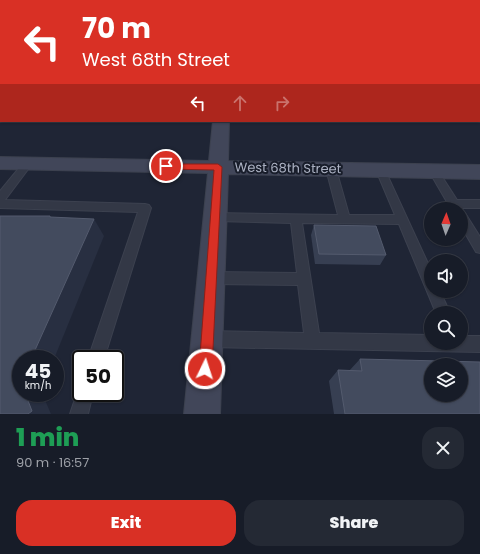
<!DOCTYPE html>
<html lang="en">
<head>
<meta charset="utf-8">
<style>
  body { margin:0; font-family:Poppins,sans-serif; background:#242934; color:#f1f3f6; height:100vh; display:flex; flex-direction:column; font-size:15px; white-space:nowrap }
  * { box-sizing:border-box; margin:0 }
  p { font-size:13px; color:#9ea1a8 }
  .icon { flex:none; width:22px; height:22px; fill:none; stroke:currentColor; stroke-width:2; stroke-linecap:round; stroke-linejoin:round }
  .map { position:relative; height:414px; overflow:hidden }
  .sheet { display:flex; flex-direction:column; background:#171c28; flex:1 }
  .sheet>* { flex:none }
  .hud { position:absolute; left:0px; top:0px; width:480px; height:122px; box-shadow:0 1px 3px #0004,0 0 0 1px #363a45; background:#d93025; color:#fff; overflow:hidden }
  .needle { width:26px; rotate:2deg }
  .tools { position:absolute; left:424px; top:202px; display:grid; gap:8px }
  .tools a { display:grid; place-items:center; width:44px; height:44px; border-radius:50%; background:#171c28; box-shadow:0 1px 3px #0004,0 0 0 1px #363a45; font-size:20px }
  .speed { position:absolute; left:12px; top:350px; display:flex; gap:8px; font-size:20px; font-weight:700; text-align:center }
  .speed>* { display:grid; place-content:center; width:52px; height:52px; border-radius:50%; background:#171c28; box-shadow:0 1px 3px #0004,0 0 0 1px #363a45; line-height:1 }
  .speed small { font-size:10px; font-weight:400 }
  .speed .limit { border:2px solid #111; border-radius:6px; background:#fff; color:#111 }
  .pin { position:absolute; display:grid; place-items:center; width:34px; height:34px; color:#fff; margin:-17px; border:2px solid #fff; border-radius:50%; box-shadow:0 1px 4px #0007 }
  .me { position:absolute; width:44px; margin:-22px; rotate:4deg; stroke-linejoin:round; filter:drop-shadow(0 0 3px #0008) }
  .turn { display:flex; align-items:center; gap:14px; height:84px; padding:0 16px; font-size:18px }
  .turn .icon { width:52px; height:52px; stroke-width:2.5 }
  .turn b { display:block; font-size:28px; line-height:34px }
  .lanes { display:flex; align-items:center; height:38px; padding:0 16px; background:#0003; justify-content:center; gap:20px; direction:ltr }
  .lanes .off { opacity:.35 }
  .round { display:grid; place-items:center; flex:none; width:42px; height:42px; border-radius:16px; background:#242934 }
  .summary { display:flex; align-items:center; justify-content:space-between; height:68px; padding:0 16px }
  h1 { font-size:24px; font-weight:800; line-height:30px; color:#1e9e55 }
  .cta { display:flex; gap:8px; margin-top:auto; padding:8px 16px }
  .cta a { flex:1; height:46px; border-radius:16px; background:#d93025; color:#fff; font-size:16px; font-weight:800; line-height:46px; text-align:center }
  .cta a+a { background:#242934; color:#f1f3f6 }
  .map>svg:first-child { display:block }
  .lines { fill:none; stroke-linecap:round; stroke-linejoin:round }
  .lane-casing { stroke:#3c414f; stroke-width:2 }
  .street-casing { stroke:#3c414f; stroke-width:2 }
  .secondary-casing { stroke:#3c414f; stroke-width:2 }
  .lane { fill:#333846; fill-rule:evenodd }
  .street { fill:#333846; fill-rule:evenodd }
  .secondary { fill:#414659; fill-rule:evenodd }
  .wall { fill:#373f52 }
  .shaded-wall { fill:#282f41 }
  .building { fill:#434b5e; stroke:#545b6e; fill-rule:evenodd }
  .route { fill:#d93025; stroke:#8d1f18 }
  .labels { text-anchor:middle; dominant-baseline:central; stroke-width:4; stroke-linejoin:round; paint-order:stroke }
  .street-label { font-size:13px; fill:#acb2c3; stroke:#181d2a }
</style>
</head>
<body>
<div class="map">
<svg width="480" height="414" viewBox="0 0 480 414">
  <rect width="100%" height="100%" fill="#1f2535"/>
  <g class="lines">
    <!-- lane casing -->
    <g class="lane-casing">
      <g id="lane">
        <rect x="255" y="0" width="4" height="1"/>
        <rect x="0" y="54" width="1" height="4"/>
        <rect x="479" y="90" width="1" height="4"/>
        <rect x="0" y="102" width="1" height="4"/>
        <path d="M 27,161 L 32,164 L 5,200 L 145,204 L 149,205 L 151,208 L 104,359 L 88,359 L 138,212 L 0,208 L 0,191 L 24,162 Z"/>
        <path d="M 331,166 L 336,169 L 349,215 L 395,215 L 376,170 L 381,167 L 384,168 L 431,270 L 431,291 L 440,291 L 450,313 L 436,313 L 399,224 L 302,223 L 319,333 L 431,335 L 431,343 L 461,343 L 461,336 L 480,336 L 480,352 L 208,347 L 203,344 L 200,339 L 203,334 L 208,331 L 304,333 L 298,285 L 211,284 L 206,282 L 204,278 L 206,274 L 211,272 L 297,273 L 291,223 L 215,221 L 211,220 L 209,217 L 211,214 L 215,213 L 338,215 L 326,169 Z"/>
        <path d="M 434,168 L 437,169 L 457,200 L 480,200 L 480,208 L 462,208 L 461,212 L 465,213 L 480,237 L 480,253 L 476,252 L 461,226 L 461,209 L 451,209 L 429,171 Z"/>
        <path d="M 81,386 L 81,393 L 93,393 L 88,414 L 70,414 L 79,387 Z"/>
      </g>
    </g>
    <!-- street casing -->
    <g class="street-casing">
      <rect id="street" x="479" y="110" width="1" height="10"/>
    </g>
    <!-- secondary casing -->
    <g class="secondary-casing">
      <g id="secondary">
        <rect x="225" y="0" width="8" height="1"/>
        <path d="M 213,121 L 229,121 L 228,161 L 480,165 L 480,179 L 228,174 L 220,414 L 184,414 L 208,173 L 0,169 L 0,157 L 209,161 Z"/>
      </g>
    </g>
    <!-- lane -->
    <use href="#lane" class="lane"/>
    <!-- street -->
    <use href="#street" class="street"/>
    <!-- secondary -->
    <use href="#secondary" class="secondary"/>
  </g>
  <!-- wall -->
  <g class="wall">
    <path d="M 0,0 L 197,0 L 197,1 L 1,1 L 1,47 L 0,47 Z"/>
    <path d="M 267,0 L 480,0 L 480,83 L 479,83 L 479,1 L 267,1 Z"/>
    <path d="M 314,225 L 386,255 L 380,265 L 315,264 L 311,235 Z"/>
    <path d="M 360,359 L 480,414 L 334,414 L 329,381 L 338,370 L 349,371 Z"/>
  </g>
  <!-- shaded-wall -->
  <g class="shaded-wall">
    <rect x="190" y="0" width="7" height="1"/>
    <path d="M 94,219 L 104,236 L 54,359 L 31,359 Z"/>
    <path d="M 25,393 L 42,393 L 51,414 L 28,414 Z"/>
  </g>
  <!-- building -->
  <g class="building">
    <path d="M 0,0 L 190,0 L 190,1 L 1,1 L 1,33 L 0,33 Z"/>
    <path d="M 269,0 L 480,0 L 480,71 L 479,71 L 479,1 L 269,1 Z"/>
    <path d="M 0,216 L 50,216 L 50,217 L 94,219 L 31,359 L 21,359 L 21,393 L 25,393 L 32,411 L 28,414 L 0,414 Z"/>
    <path d="M 314,225 L 376,226 L 386,255 L 319,254 Z"/>
    <path d="M 360,359 L 480,362 L 480,414 L 345,414 L 338,370 L 362,371 ZM 431,365 L 461,365 L 461,395 L 431,395 Z"/>
  </g>
  <!-- route -->
  <path class="route" d="M 163,164 L 218,164 L 222,167 L 212,369 L 210,373 L 205,375 L 200,373 L 199,369 L 214,170 L 166,169 L 162,166 Z"/>
  <g class="labels">
    <!-- street labels -->
    <g class="street-label">
      <text transform="translate(288 168) rotate(1)">West 68th Street</text>
    </g>
  </g>
</svg>
<div class="tools">
<a><svg class="needle" viewBox="-14 -14 28 28"><path d="M0-13l5 13h-10z" fill="#e53935"/><path d="M0 13l5-13h-10z" fill="#9ea1a8"/></svg></a>
<a><svg class="icon" aria-label="sound" viewBox="0 0 24 24"><path d="M4 9h4l5-4v14l-5-4H4zM17 9q2 3 0 6"/></svg></a>
<a><svg class="icon" aria-label="search" viewBox="0 0 24 24"><circle cx="10" cy="10" r="6"/><path d="M15 15l6 6"/></svg></a>
<a><svg class="icon" aria-label="layers" viewBox="0 0 24 24"><path d="M12 4l9 5-9 5-9-5zM3 14l9 5 9-5"/></svg></a>
</div>
<div class="speed"><div>45<small>km/h</small></div><div class="limit">50</div></div>
<div class="pin" style="left:166px;top:166px;background:#d93025"><svg class="icon" aria-label="arrive" viewBox="0 0 24 24"><path d="M6 21V4h12l-3 4 3 4H6"/></svg></div>
<svg class="me" style="left:205px;top:369px" viewBox="-20 -20 40 40"><circle r="17" fill="#d93025" stroke="#fff" stroke-width="3"/><path d="M0-11L8 9 0 5-8 9z" fill="#fff"/></svg>
<div class="hud">
<div class="turn"><svg class="icon" aria-label="left" viewBox="0 0 24 24"><path d="M17 20v-9H6M10 6l-5 5 5 5"/></svg><div><b>70 m</b>West 68th Street</div></div>
<div class="lanes"><svg class="icon" aria-label="left" viewBox="0 0 24 24"><path d="M17 20v-9H6M10 6l-5 5 5 5"/></svg><svg class="icon off" aria-label="ahead" viewBox="0 0 24 24"><path d="M12 20V5M6 11l6-6 6 6"/></svg><svg class="icon off" aria-label="right" viewBox="0 0 24 24"><path d="M7 20v-9h11M14 6l5 5-5 5"/></svg></div>
</div>
</div>
<section class="sheet">
<div class="summary"><div><h1>1 min</h1><p>90 m · 16:57</p></div><a class="round"><svg class="icon" aria-label="close" viewBox="0 0 24 24"><path d="M6 6l12 12M18 6L6 18"/></svg></a></div>
<div class="cta"><a>Exit</a><a>Share</a></div>
</section>
</body>
</html>
